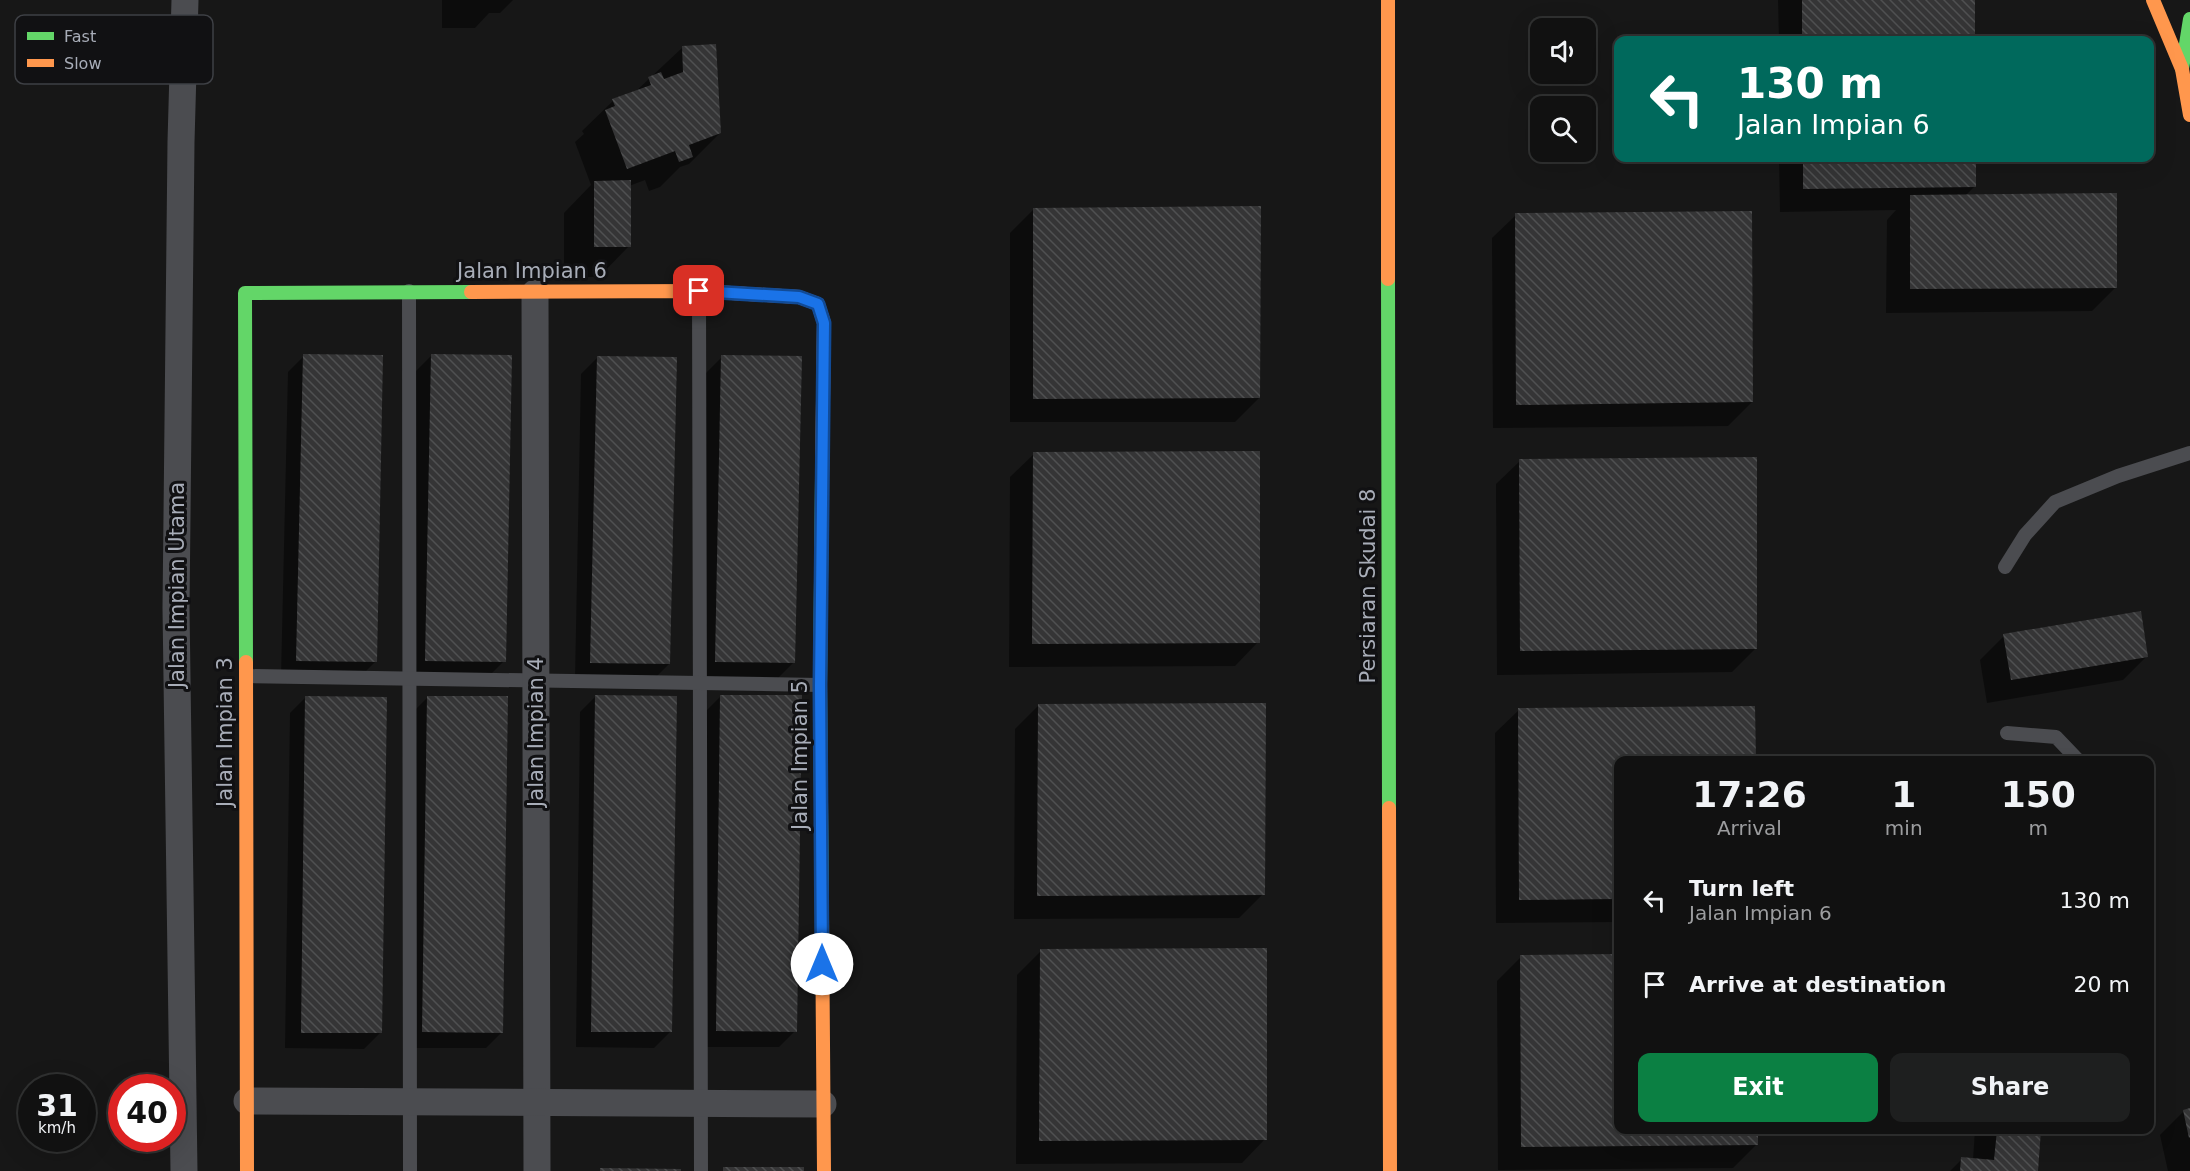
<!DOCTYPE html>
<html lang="en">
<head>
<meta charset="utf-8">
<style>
  body { margin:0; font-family:"DejaVu Sans",sans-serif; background:#1e1f1f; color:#f1f3f6; height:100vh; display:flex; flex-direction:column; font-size:22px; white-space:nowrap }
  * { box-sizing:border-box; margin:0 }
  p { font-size:20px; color:#9c9d9f }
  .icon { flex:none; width:33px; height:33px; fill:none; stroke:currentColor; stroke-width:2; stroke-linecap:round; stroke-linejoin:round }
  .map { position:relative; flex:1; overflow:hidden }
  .drawer { position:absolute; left:1614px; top:756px; width:540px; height:378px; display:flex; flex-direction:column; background:#111; border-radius:12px; box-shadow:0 6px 24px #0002,0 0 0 2px #303131 }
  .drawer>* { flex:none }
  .top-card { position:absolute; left:1614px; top:36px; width:540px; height:126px; border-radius:12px; box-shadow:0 6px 24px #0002,0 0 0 2px #303131; background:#00695c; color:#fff; overflow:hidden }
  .tools { position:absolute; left:1530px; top:18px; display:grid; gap:12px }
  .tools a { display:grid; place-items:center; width:66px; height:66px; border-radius:12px; background:#111; box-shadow:0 6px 24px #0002,0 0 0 2px #303131; font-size:30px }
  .speed { position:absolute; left:18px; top:1074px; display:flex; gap:12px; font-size:30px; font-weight:700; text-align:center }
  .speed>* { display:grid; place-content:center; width:78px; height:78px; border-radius:50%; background:#111; box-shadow:0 6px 24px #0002,0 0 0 2px #303131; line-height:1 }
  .speed small { font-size:15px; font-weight:400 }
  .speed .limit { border:9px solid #d22; background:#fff; color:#111 }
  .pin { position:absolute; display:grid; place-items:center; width:51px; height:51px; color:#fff; margin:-26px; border-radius:12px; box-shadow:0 3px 9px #0006 }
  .me { position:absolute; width:66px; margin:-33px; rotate:0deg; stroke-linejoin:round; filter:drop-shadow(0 0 4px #0008) }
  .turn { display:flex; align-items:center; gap:21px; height:126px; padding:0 24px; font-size:27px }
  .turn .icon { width:78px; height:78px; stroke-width:2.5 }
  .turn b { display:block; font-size:42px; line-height:51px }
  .eta { display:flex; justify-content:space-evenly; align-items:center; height:102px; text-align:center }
  .eta b { font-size:36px; font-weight:800; line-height:42px }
  .primary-button { display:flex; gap:12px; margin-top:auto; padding:12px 24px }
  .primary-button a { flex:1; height:69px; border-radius:12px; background:#0b8043; color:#fff; font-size:24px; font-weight:800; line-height:69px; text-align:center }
  .primary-button a+a { background:#1e1f1f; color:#f1f3f6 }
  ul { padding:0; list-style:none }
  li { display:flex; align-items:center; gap:18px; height:84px; padding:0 24px }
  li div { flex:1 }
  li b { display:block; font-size:22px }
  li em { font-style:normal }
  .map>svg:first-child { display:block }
  .shadow { fill:#0007 }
  .building { fill:url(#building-back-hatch) }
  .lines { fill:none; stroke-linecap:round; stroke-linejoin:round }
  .lane { stroke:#4b4c50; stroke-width:14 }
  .street { stroke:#4b4c50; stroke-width:27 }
  .fast { stroke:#63d668; stroke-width:14 }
  .slow { stroke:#ff974d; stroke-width:14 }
  .route-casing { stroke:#114b97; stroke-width:15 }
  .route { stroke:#1a73e8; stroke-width:10 }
  .labels { text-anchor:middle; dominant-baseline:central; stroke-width:6; stroke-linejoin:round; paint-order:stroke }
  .street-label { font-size:21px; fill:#a8adb8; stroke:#111113 }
  .key { fill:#111113; stroke:#3e4045; stroke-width:1.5 }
  .key-label { font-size:16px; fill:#a8adb8 }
</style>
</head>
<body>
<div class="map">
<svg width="2190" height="1171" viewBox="0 0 2190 1171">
  <defs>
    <pattern id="building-back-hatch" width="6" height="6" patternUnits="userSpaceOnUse" patternTransform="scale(1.5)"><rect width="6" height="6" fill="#353536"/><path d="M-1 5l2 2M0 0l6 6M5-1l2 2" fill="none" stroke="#4f5051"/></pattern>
  </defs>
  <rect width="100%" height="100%" fill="#171717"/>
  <!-- shadow -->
  <g class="shadow">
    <path d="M 442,0 L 513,0 L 500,13 L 489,13 L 475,28 L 442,28 Z"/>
    <path d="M 1778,0 L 1974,0 L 1974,40 L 1779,40 Z"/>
    <path d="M 682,48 L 720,133 L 689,164 L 680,167 L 660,187 L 649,191 L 645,180 L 629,186 L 629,246 L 599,277 L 564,277 L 564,213 L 591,185 L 575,142 L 584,134 L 582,131 L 613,101 L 635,92 Z"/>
    <path d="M 1779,158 L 1975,158 L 1975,186 L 1965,196 L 2116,287 L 2092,311 L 1886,313 L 1887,220 L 1896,210 L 1780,212 Z"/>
    <path d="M 1034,209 L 1259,398 L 1235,422 L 1010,422 L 1010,233 Z"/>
    <path d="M 1516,215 L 1752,402 L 1728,426 L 1493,428 L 1492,238 Z"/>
    <path d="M 304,356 L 375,662 L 359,678 L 281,677 L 288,372 Z"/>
    <path d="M 431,356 L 504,661 L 488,677 L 410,677 L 415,372 Z"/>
    <path d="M 722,357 L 794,662 L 778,678 L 700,677 L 706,373 Z"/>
    <path d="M 597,358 L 669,664 L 653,680 L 575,679 L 581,374 Z"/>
    <path d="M 1034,454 L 1258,642 L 1235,666 L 1009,667 L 1010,477 Z"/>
    <path d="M 1520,461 L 1756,648 L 1732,672 L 1497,675 L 1496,484 Z"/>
    <path d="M 2004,636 L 2147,656 L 2123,680 L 1987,703 L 1980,660 Z"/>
    <path d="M 596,696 L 670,1032 L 654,1048 L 576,1047 L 580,712 Z"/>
    <path d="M 721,696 L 795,1031 L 779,1047 L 701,1047 L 705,712 Z"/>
    <path d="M 306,697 L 380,1033 L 364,1049 L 285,1048 L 290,713 Z"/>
    <path d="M 428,697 L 502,1032 L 486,1048 L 407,1048 L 412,713 Z"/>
    <path d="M 1039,705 L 1263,894 L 1239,918 L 1014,919 L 1015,729 Z"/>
    <path d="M 1754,708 L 1754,760 L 1618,760 L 1618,922 L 1496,923 L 1495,733 L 1519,710 Z"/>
    <path d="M 1041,951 L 1265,1139 L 1242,1163 L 1016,1164 L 1017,975 Z"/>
    <path d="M 1618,956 L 1618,1130 L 1757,1130 L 1757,1144 L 1733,1168 L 1498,1170 L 1497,981 L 1521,957 Z"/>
    <path d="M 2190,1110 L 2190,1171 L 2168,1171 L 2160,1135 L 2184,1111 Z"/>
    <path d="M 1975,1130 L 2040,1130 L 2036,1171 L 1950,1171 L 1962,1159 L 1973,1160 Z"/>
  </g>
  <!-- building -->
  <g class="building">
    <rect x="1802" y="0" width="173" height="40"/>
    <path d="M 716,44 L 721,133 L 689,145 L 693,157 L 679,162 L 675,151 L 627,169 L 605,110 L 615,106 L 612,99 L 651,85 L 648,77 L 661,72 L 664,79 L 683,72 L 682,46 Z"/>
    <path d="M 1803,158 L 1976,158 L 1976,187 L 1803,189 Z"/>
    <path d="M 631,180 L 631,247 L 594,247 L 594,181 Z"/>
    <path d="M 2117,193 L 2117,288 L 1910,289 L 1910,195 Z"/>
    <path d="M 1261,206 L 1260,398 L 1033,399 L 1033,208 Z"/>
    <path d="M 1752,211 L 1753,402 L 1516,405 L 1515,213 Z"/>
    <path d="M 303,354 L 383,355 L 377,662 L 296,661 Z"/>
    <path d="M 431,354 L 512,355 L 506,662 L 425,661 Z"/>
    <path d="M 721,355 L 802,356 L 795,663 L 715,662 Z"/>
    <path d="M 597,356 L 677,357 L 670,664 L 590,663 Z"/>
    <path d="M 1260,451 L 1260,643 L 1032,644 L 1033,452 Z"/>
    <path d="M 1757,457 L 1757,649 L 1520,651 L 1519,459 Z"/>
    <path d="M 2141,611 L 2148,657 L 2011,680 L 2003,634 Z"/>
    <path d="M 595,695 L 677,696 L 672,1032 L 591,1032 Z"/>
    <path d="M 720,695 L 802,695 L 797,1032 L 716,1031 Z"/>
    <path d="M 305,696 L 387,697 L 382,1033 L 301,1033 Z"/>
    <path d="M 427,696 L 508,696 L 503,1033 L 422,1032 Z"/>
    <path d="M 1266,703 L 1265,895 L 1037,896 L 1038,704 Z"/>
    <path d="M 1755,706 L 1756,760 L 1618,760 L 1618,899 L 1519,900 L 1518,708 Z"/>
    <path d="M 1267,948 L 1267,1140 L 1039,1141 L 1040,949 Z"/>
    <path d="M 1618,954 L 1618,1130 L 1758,1130 L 1758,1145 L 1521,1147 L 1520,955 Z"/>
    <path d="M 2190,1108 L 2190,1137 L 2189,1138 L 2183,1110 Z"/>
    <path d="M 1997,1130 L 2041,1130 L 2038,1171 L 1960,1171 L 1961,1157 L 1994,1160 Z"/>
    <rect x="723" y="1167" width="81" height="4"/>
    <path d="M 600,1168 L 681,1169 L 681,1171 L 600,1171 Z"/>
  </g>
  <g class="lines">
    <!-- lane -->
    <g class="lane">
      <path d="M 409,291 L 410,1171"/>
      <path d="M 699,291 L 701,1171"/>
      <path d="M 2005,567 L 2025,535 L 2055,502 L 2118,476 L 2190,453"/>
      <path d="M 246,676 L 820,685"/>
      <path d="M 2007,733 L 2056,737 L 2078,760"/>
    </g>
    <!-- street -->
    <g class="street">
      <path d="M 535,293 L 537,1171"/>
      <path d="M 247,1101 L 823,1104"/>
      <path d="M 184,1171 L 176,608 L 181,142 L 185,0"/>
    </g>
    <!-- fast -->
    <g class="fast">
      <path d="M 2182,69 L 2190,19"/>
      <path d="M 1388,279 L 1389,808"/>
      <path d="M 246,662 L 245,293 L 471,292"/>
      <path d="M 822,917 L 820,685 L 822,478"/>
    </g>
    <!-- slow -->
    <g class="slow">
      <path d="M 1388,0 L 1388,279"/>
      <path d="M 2153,0 L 2182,69 L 2190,115"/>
      <path d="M 471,292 L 699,291 L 799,297 L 818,304 L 824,323 L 822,478"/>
      <path d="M 246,662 L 247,1171"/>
      <path d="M 1389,808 L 1390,1171"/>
      <path d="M 822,917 L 824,1171"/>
    </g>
  </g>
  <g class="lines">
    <!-- route casing -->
    <g class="route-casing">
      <path id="route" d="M 699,291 L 799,297 L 818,304 L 824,323 L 820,685 L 822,964"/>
    </g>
    <!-- route -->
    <use href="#route" class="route"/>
  </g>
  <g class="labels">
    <!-- street labels -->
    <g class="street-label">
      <text x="532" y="271">Jalan Impian 6</text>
      <text transform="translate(177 585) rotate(-90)">Jalan Impian Utama</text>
      <text transform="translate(1368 586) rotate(-90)">Persiaran Skudai 8</text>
      <text transform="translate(225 732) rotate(-90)">Jalan Impian 3</text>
      <text transform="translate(536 732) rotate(-90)">Jalan Impian 4</text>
      <text transform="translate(800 755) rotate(-90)">Jalan Impian 5</text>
    </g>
  </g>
  <!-- legend -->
  <rect x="15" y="15" width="198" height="69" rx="9" class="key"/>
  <rect x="27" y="32" width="27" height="8" fill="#63d668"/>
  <rect x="27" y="59" width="27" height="8" fill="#ff974d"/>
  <g class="key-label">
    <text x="64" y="42">Fast</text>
    <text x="64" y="69">Slow</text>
  </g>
</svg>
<div class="tools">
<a><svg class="icon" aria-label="sound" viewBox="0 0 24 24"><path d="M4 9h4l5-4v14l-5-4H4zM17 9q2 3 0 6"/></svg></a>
<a><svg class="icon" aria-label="search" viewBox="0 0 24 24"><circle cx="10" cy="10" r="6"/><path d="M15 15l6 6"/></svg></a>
</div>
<div class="speed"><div>31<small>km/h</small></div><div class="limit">40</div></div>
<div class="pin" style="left:699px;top:291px;background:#d93025"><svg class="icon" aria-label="arrive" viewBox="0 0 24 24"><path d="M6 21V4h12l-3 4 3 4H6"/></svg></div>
<svg class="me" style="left:822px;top:964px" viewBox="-20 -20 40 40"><circle r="19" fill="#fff"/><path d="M0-13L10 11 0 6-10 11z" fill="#1a73e8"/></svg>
<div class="top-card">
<div class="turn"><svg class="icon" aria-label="left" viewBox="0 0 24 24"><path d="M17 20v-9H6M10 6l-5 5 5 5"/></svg><div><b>130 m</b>Jalan Impian 6</div></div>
</div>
<section class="drawer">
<div class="eta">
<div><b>17:26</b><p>Arrival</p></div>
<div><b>1</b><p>min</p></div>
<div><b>150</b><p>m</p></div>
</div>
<ul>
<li><svg class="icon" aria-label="left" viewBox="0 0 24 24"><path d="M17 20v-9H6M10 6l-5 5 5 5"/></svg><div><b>Turn left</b><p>Jalan Impian 6</p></div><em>130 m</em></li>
<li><svg class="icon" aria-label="arrive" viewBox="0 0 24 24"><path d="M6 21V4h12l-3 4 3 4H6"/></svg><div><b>Arrive at destination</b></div><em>20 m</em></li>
</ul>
<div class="primary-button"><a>Exit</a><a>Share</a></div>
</section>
</div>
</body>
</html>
